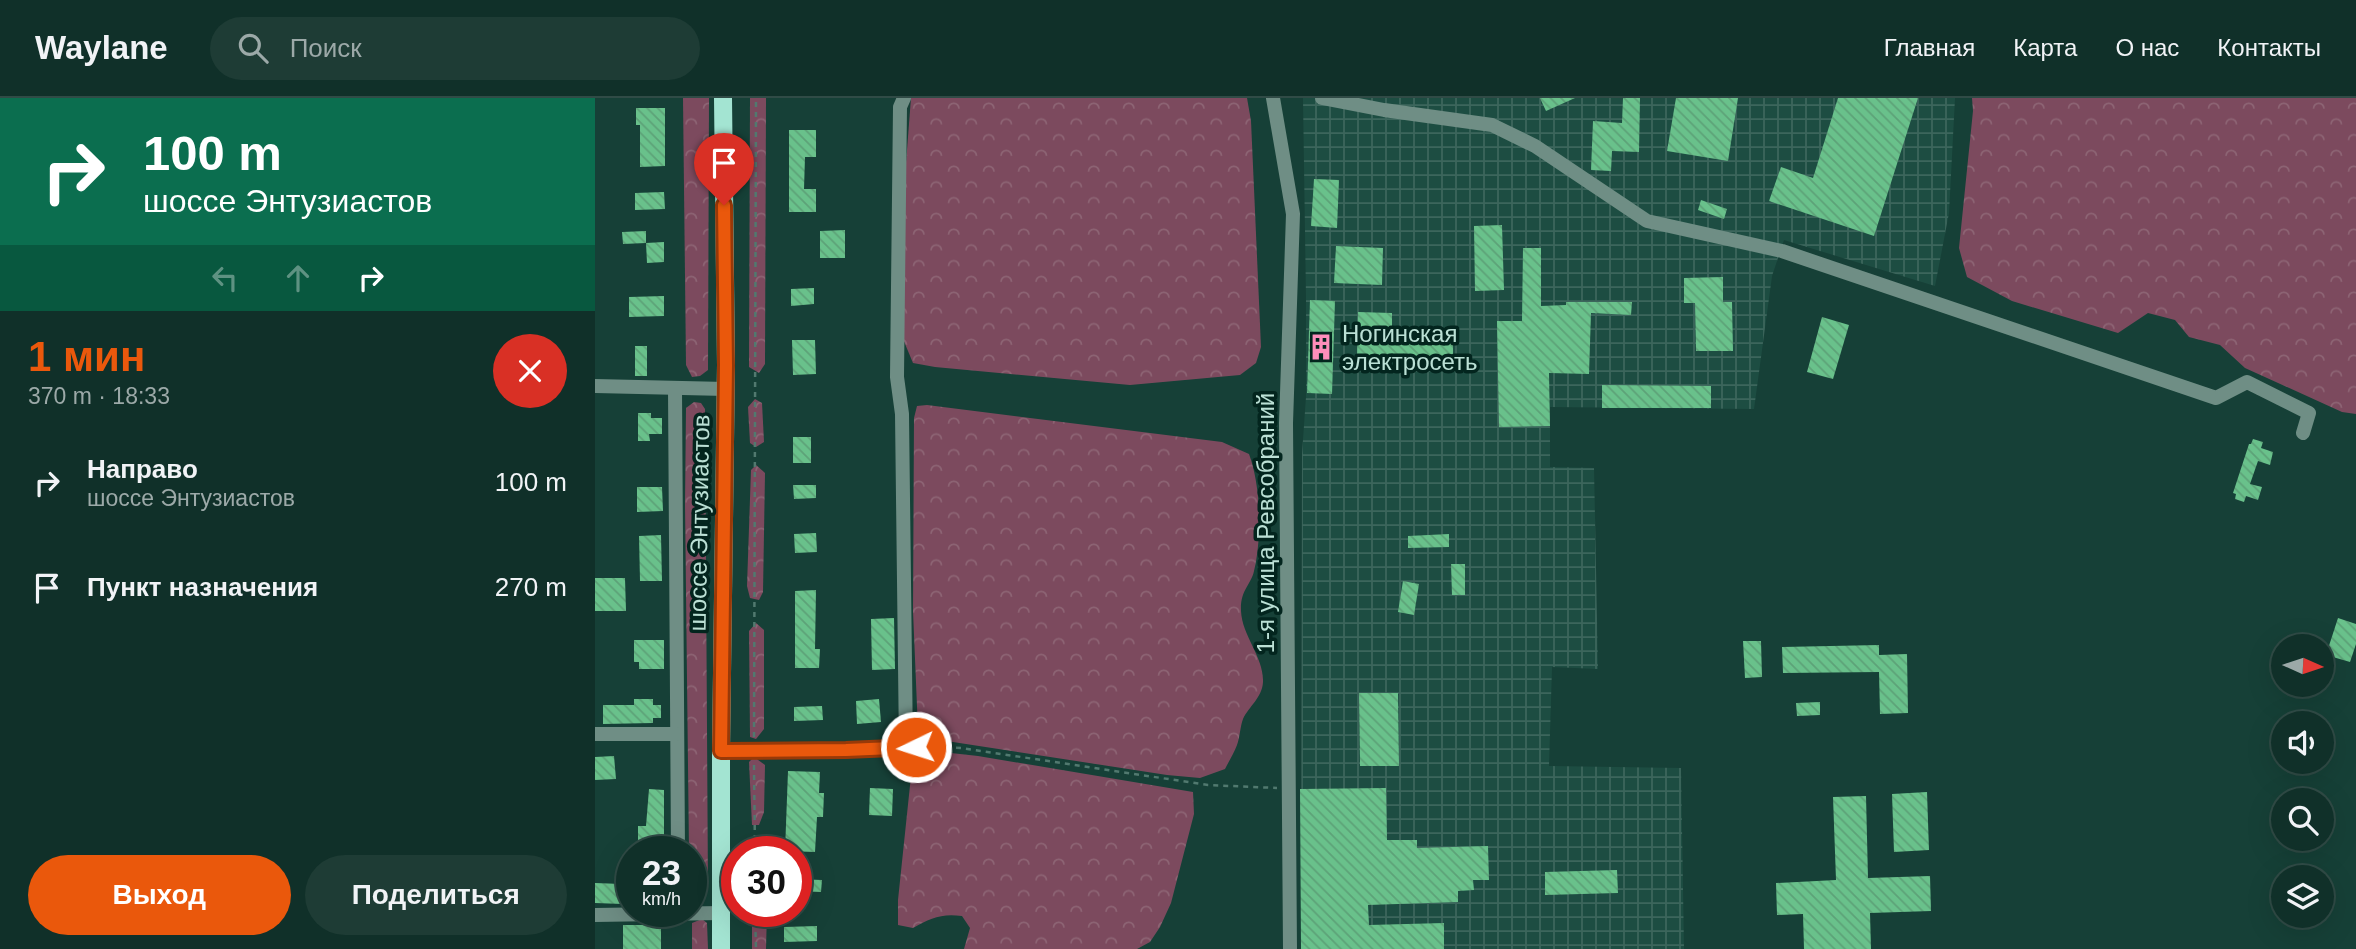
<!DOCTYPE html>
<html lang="ru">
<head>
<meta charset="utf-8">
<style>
  body { margin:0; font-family:Helvetica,sans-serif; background:#1e3c35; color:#f1f3f6; height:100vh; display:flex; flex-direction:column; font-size:26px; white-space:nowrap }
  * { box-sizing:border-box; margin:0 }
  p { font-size:23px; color:#9ca9a8 }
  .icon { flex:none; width:38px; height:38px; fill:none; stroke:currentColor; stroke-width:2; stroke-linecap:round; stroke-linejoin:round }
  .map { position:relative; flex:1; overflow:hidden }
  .sheet { display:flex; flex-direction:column; background:#103029; width:595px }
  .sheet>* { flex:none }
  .guide { background:#0b6e4f; color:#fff; overflow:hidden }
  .needle { width:46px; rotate:93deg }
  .tools { position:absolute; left:1676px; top:536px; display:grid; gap:14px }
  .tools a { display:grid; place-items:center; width:63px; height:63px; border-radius:50%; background:#103029; box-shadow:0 7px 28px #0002,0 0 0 2px #304b46; font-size:35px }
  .speed { position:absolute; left:21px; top:738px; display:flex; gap:14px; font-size:35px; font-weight:700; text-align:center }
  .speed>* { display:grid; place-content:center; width:91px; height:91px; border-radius:50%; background:#103029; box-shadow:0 7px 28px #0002,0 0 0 2px #304b46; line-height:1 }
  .speed small { font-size:18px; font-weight:400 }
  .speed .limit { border:10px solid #d22; background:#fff; color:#111 }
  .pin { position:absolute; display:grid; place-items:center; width:60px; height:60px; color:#fff; margin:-72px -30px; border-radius:50% 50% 50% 0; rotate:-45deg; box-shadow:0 0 7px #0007 }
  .pin .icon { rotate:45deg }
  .me { position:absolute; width:77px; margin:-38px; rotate:266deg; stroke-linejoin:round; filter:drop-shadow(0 0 5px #0008) }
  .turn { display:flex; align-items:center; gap:24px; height:147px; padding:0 28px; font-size:32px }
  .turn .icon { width:91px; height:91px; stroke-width:2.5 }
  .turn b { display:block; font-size:49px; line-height:60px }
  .lanes { display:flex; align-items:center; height:66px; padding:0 28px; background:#0003; justify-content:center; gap:35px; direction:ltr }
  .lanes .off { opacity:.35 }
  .round { display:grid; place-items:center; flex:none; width:74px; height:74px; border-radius:37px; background:#1e3c35 }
  .summary { display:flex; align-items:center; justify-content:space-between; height:119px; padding:0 28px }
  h1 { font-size:42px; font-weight:600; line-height:52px; color:#ea580c }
  .action { display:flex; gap:14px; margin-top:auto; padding:14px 28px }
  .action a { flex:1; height:80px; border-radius:42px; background:#ea580c; color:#fff; font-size:28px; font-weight:600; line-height:80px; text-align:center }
  .action a+a { background:#1e3c35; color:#f1f3f6 }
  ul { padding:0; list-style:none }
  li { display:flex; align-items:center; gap:21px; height:105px; padding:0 28px }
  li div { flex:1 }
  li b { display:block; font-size:26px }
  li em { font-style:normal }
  header { display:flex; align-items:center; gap:42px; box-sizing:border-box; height:98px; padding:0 35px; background:#103029; border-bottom:2px solid #304b46 }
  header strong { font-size:33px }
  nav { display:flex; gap:38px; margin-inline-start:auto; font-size:24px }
  .search { width:490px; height:63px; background:#1e3c35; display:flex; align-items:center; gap:18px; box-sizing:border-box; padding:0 24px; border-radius:38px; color:#9ca9a8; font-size:26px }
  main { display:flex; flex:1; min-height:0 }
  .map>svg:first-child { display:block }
  .industrial { fill:url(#industrial-grid) }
  .forest { fill:url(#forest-crowns) }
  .building { fill:url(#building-back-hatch) }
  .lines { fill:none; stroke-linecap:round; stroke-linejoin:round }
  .path { stroke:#51796f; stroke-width:2.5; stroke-dasharray:5 5; stroke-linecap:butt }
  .minor { stroke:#6f8e85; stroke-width:14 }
  .major { stroke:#a3e4d2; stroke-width:18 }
  .route-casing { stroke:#983908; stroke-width:18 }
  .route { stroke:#ea580c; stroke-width:12 }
  .labels { text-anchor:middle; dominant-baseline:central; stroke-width:7; stroke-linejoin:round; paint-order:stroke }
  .poi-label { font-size:24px; fill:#bbe0d5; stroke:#03251e; text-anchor:start }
  .street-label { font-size:24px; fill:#bbe0d5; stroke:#03251e }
</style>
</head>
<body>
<header>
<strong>Waylane</strong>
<div class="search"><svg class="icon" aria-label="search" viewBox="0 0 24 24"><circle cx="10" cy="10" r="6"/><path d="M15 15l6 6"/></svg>Поиск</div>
<nav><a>Главная</a><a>Карта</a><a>О нас</a><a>Контакты</a></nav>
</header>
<main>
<section class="sheet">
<div class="guide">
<div class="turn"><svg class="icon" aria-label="right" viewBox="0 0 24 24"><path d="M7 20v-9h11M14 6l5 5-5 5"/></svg><div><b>100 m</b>шоссе Энтузиастов</div></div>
<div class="lanes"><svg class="icon off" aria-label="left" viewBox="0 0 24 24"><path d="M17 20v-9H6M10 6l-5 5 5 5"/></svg><svg class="icon off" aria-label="ahead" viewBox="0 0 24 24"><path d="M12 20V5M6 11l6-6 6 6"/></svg><svg class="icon" aria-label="right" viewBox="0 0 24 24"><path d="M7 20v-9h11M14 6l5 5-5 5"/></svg></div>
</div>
<div class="summary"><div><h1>1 мин</h1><p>370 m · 18:33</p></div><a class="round" style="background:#d93025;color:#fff"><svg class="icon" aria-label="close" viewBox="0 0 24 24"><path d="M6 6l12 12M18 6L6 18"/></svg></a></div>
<ul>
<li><svg class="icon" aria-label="right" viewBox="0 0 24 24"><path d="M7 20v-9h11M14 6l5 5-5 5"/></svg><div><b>Направо</b><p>шоссе Энтузиастов</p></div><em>100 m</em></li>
<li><svg class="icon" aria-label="arrive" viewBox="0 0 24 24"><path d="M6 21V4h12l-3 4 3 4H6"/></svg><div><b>Пункт назначения</b></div><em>270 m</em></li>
</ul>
<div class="action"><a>Выход</a><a>Поделиться</a></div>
</section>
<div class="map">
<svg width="1761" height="851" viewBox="0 0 1761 851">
  <defs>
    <pattern id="industrial-grid" width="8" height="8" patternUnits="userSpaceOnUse" patternTransform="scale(1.75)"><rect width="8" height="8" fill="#1d4d42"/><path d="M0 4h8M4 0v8" fill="none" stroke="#3c665c"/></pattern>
    <pattern id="forest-crowns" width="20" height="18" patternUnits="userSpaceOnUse" patternTransform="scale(1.75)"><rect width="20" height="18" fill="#7c4a5e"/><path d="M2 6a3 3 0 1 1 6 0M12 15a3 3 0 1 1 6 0" fill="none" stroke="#8d6474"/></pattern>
    <pattern id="building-back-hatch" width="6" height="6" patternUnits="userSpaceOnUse" patternTransform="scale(1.75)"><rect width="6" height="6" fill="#69c18b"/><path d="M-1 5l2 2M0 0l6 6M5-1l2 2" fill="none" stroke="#5da278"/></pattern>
  </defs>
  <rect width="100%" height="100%" fill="#164037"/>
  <!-- industrial -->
  <path class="industrial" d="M 708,0 L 1360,0 L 1354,115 L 1340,188 L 1189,142 L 1177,178 L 1159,311 L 955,309 L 955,369 L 999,370 L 1003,571 L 957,569 L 954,668 L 1086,670 L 1089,851 L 706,851 L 707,356 L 711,299 L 711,199 Z"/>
  <!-- forest -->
  <g class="forest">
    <path d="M 88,0 L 114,0 L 113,272 L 105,278 L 97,279 L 91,267 Z"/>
    <path d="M 155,0 L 171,0 L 170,266 L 164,275 L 154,269 Z"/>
    <path d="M 316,0 L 652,0 L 656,23 L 666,249 L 661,265 L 645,277 L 535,287 L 340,269 L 318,265 L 308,241 L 307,117 Z"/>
    <path d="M 1377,0 L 1761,0 L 1761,316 L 1747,314 L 1650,270 L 1625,247 L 1594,239 L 1580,222 L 1553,215 L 1523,235 L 1417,203 L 1372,179 L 1364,150 L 1378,13 Z"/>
    <path d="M 160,301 L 167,305 L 169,344 L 161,349 L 155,345 L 153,309 Z"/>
    <path d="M 99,304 L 106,305 L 110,311 L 113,792 L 98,795 L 96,754 L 94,754 L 90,406 L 91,310 Z"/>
    <path d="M 332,307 L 627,344 L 654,356 C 666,388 667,440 659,473 C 656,487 645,492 646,513 C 647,538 669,559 668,584 C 667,600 654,608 648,621 C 645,629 645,639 642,647 C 639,655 634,663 630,671 L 605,680 L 572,677 L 332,640 L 323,632 L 318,513 L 319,320 L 322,308 Z"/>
    <path d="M 161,367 L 170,375 L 168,494 L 164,502 L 155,500 L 152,488 L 156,372 Z"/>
    <path d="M 161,525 L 169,532 L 169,631 L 161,641 L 155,639 L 154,533 Z"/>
    <path d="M 347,654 L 383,658 L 598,694 L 599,716 L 576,805 L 565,829 L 555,844 L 542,851 L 369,851 L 375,830 L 367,818 C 347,815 335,820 318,830 L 303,827 L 303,802 L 316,678 L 326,661 Z"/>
    <path d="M 159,659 L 170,667 L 169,714 L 164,727 L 157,727 L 154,664 Z"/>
    <path d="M 157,814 L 172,814 L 171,851 L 157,851 Z"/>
    <path d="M 107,821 L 112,825 L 113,851 L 97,851 L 97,825 Z"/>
  </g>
  <!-- building -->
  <g class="building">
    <path d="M 945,0 L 980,0 L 951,13 Z"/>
    <path d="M 1028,0 L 1045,0 L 1044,54 L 1017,53 L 1016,73 L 996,72 L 998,23 L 1027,25 Z"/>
    <path d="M 1081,0 L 1143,0 L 1133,63 L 1072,53 Z"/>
    <path d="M 1243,0 L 1323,0 L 1279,138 L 1174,103 L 1186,69 L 1218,80 Z"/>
    <path d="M 41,10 L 70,10 L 70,68 L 45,69 L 45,27 L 41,27 Z"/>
    <path d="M 194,32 L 221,32 L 221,59 L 210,59 L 209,91 L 221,91 L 221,114 L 194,114 Z"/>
    <path d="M 719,81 L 744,82 L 742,130 L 716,128 Z"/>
    <path d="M 69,94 L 70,111 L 40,112 L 40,95 Z"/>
    <path d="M 1106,102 L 1132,111 L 1129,121 L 1103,112 Z"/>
    <path d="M 907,127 L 909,192 L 880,193 L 879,128 Z"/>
    <path d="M 250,132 L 250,160 L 225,160 L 225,133 Z"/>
    <path d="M 51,133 L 51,145 L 28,146 L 27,134 Z"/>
    <path d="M 69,144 L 69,164 L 52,165 L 51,145 Z"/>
    <path d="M 741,148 L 788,150 L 787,187 L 739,185 Z"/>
    <path d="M 928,150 L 946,150 L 946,208 L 971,207 L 971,204 L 1037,204 L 1036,217 L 996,215 L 994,276 L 954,275 L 955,328 L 904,329 L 902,223 L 927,223 Z"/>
    <path d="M 1128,179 L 1128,204 L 1137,204 L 1138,253 L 1101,253 L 1100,205 L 1089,205 L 1089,180 Z"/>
    <path d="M 219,190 L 219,206 L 196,208 L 196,191 Z"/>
    <path d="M 69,198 L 69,218 L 34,219 L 34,199 Z"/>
    <path d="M 715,202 L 740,203 L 737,296 L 712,295 Z"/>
    <path d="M 763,214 L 797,215 L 797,232 L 810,233 L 810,238 L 858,238 L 858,258 L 810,258 L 810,262 L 762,261 Z"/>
    <path d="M 1227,219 L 1254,227 L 1238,281 L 1212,274 Z"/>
    <path d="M 197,242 L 220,242 L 221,276 L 198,277 Z"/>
    <rect x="40" y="248" width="12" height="30"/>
    <path d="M 1007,287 L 1116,288 L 1116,310 L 1007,310 Z"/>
    <path d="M 43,315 L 56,315 L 56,320 L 67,320 L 67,336 L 54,336 L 55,343 L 43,343 Z"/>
    <rect x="198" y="339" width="18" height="26"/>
    <path d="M 1658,341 L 1668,344 L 1666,350 L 1678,354 L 1675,367 L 1663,363 L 1655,386 L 1667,389 L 1663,402 L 1651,398 L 1649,404 L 1640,401 L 1641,396 L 1638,395 L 1654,346 L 1656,346 Z"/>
    <path d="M 198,387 L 221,387 L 221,400 L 199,401 Z"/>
    <path d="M 42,389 L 67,389 L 68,413 L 42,414 Z"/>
    <path d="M 221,435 L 222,454 L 200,455 L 199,436 Z"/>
    <path d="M 854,436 L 854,449 L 813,450 L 813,438 Z"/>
    <path d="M 66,437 L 67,483 L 45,483 L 44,438 Z"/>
    <path d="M 856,466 L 870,466 L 870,497 L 857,497 Z"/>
    <path d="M 0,480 L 30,480 L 31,513 L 0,513 Z"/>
    <path d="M 808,483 L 824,486 L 819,517 L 803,514 Z"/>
    <path d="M 221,492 L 220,551 L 225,551 L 224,570 L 200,570 L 200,493 Z"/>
    <path d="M 299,520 L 300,571 L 277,572 L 276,521 Z"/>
    <path d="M 1743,520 L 1761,526 L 1761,546 L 1755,564 L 1731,557 Z"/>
    <path d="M 39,542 L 69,542 L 69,571 L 44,571 L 44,564 L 39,564 Z"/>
    <path d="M 1148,543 L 1166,543 L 1167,579 L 1150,580 Z"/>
    <path d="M 1284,547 L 1284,557 L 1312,556 L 1313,615 L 1285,616 L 1284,574 L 1188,575 L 1187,549 Z"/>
    <path d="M 764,595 L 803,595 L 804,668 L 765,668 Z"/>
    <path d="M 39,601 L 58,601 L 58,607 L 66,607 L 66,620 L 58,620 L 58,625 L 8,626 L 8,607 L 39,607 Z"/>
    <path d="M 284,601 L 286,624 L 262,626 L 261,603 Z"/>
    <path d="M 1225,604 L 1225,617 L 1202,618 L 1201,605 Z"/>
    <path d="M 227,608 L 228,622 L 199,623 L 199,609 Z"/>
    <path d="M 19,658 L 21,681 L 0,682 L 0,659 Z"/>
    <path d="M 193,673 L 225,674 L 224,695 L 229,695 L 228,719 L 222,719 L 220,754 L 190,753 Z"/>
    <path d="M 275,690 L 298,691 L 297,718 L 274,717 Z"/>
    <path d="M 791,690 L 792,742 L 822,742 L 822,750 L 893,748 L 894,782 L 878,782 L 879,792 L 863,793 L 863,804 L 773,807 L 774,827 L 849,825 L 849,851 L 706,851 L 705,691 Z"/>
    <path d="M 54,691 L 69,692 L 69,754 L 43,754 L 43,728 L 51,728 Z"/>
    <path d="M 1332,694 L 1334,752 L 1299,754 L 1297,696 Z"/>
    <path d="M 1271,698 L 1273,780 L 1335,778 L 1336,813 L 1275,815 L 1276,851 L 1209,851 L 1208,816 L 1182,817 L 1181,785 L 1241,782 L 1238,699 Z"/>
    <path d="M 1022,772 L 1023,795 L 950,797 L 950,774 Z"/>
    <path d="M 201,781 L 227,782 L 226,794 L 201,793 Z"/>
    <path d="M 0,785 L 27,786 L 27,806 L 0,805 Z"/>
    <rect x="28" y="827" width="38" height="24"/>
    <path d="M 222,828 L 222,843 L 189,844 L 189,829 Z"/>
  </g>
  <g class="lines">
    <!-- path -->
    <g class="path">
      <path d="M 159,639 L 161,0"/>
      <path d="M 331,649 L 366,650 L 613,687 L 682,690"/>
      <path d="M 159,667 L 160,754"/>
      <path d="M 160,814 L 161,851"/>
    </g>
    <!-- minor -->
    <g class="minor">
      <path d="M 309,0 L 305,9 L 302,279 L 307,316 L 311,650"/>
      <path d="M 678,0 L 698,116 L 691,325 L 695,851"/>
      <path d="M 727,0 L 789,12 L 897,27 L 940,48 L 1052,123 L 1187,153 L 1621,300 L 1652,284 L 1714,315 L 1708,335"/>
      <path d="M 0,288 L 131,291"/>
      <path d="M 80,291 L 83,754"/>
      <path d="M 0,636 L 82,636"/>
      <path d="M 126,653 L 251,652 L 320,649"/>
      <path d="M 0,817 L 126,815"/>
    </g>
    <!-- major -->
    <path class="major" d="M 126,851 L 126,653 L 131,267 L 128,0"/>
  </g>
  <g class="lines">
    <!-- route casing -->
    <g class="route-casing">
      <path id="route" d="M 129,107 L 131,267 L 126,653 L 251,652 L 321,649"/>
    </g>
    <!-- route -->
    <use href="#route" class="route"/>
  </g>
  <!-- icons -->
  <defs>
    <g id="building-bare" transform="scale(2.1)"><path d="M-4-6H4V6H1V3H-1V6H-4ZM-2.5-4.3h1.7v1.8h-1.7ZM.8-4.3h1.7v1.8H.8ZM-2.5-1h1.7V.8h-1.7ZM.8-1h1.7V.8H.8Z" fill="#fe8ebb" stroke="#03251e" stroke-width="2.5" paint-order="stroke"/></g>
  </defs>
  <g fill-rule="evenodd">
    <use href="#building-bare" x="726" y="249"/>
  </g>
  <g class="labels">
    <!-- poi labels -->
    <g class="poi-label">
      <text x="747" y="235">Ногинская<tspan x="747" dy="28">электросеть</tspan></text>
    </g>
    <!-- street labels -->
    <g class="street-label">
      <text transform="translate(104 425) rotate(-89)">шоссе Энтузиастов</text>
      <text transform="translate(670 425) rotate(-90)">1-я улица Ревсобраний</text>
    </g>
  </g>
</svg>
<div class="tools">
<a><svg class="needle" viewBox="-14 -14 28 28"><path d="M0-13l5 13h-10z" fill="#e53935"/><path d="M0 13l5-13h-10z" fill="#9ca9a8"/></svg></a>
<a><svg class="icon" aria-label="sound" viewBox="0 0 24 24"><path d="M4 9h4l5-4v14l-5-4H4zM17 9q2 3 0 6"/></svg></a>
<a><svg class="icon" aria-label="search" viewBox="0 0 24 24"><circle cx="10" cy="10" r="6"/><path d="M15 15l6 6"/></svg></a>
<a><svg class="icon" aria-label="layers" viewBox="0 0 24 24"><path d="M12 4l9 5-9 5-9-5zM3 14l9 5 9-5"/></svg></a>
</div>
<div class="speed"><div>23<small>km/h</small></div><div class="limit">30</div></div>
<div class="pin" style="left:129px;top:107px;background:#d93025"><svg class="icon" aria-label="arrive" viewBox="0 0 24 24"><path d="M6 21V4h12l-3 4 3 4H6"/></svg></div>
<svg class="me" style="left:321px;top:649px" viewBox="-20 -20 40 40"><circle r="17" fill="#ea580c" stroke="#fff" stroke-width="3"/><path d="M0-11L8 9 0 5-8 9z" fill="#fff"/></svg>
</div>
</main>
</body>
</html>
